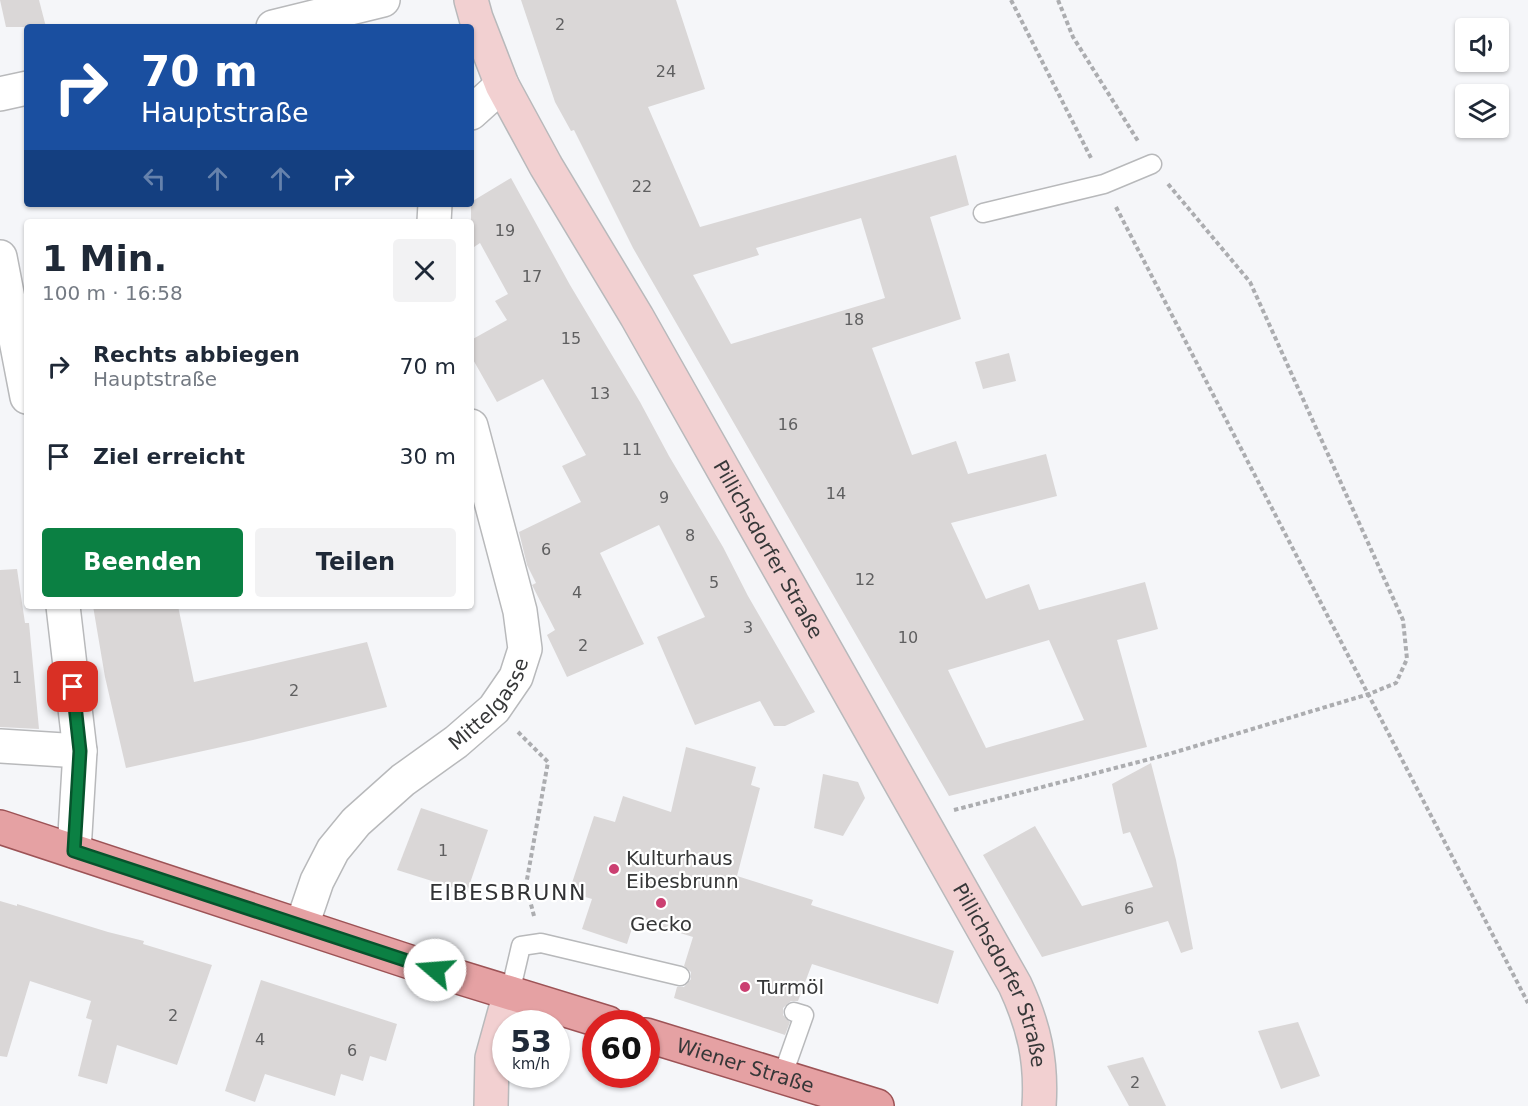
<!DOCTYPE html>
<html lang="de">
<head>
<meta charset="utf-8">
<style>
  body { margin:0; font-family:"DejaVu Sans",sans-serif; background:#f2f2f3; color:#1f2937; height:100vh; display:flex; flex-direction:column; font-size:22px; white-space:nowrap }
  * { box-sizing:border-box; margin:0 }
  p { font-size:20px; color:#747a83 }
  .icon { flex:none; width:33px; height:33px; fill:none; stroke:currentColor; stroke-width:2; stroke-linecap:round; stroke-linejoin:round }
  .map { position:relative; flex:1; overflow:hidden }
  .panel { position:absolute; left:24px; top:219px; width:450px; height:390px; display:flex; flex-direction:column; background:#fff; border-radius:6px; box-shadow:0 2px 4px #0004 }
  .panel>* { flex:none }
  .banner { position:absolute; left:24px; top:24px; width:450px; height:183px; border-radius:6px; box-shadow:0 2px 4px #0004; background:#1a4fa0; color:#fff; overflow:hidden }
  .fabs { position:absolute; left:1455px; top:18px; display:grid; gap:12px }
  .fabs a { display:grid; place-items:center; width:54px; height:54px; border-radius:6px; background:#fff; box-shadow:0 2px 4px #0004; font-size:30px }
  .speed { position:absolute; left:492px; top:1010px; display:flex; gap:12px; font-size:30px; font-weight:700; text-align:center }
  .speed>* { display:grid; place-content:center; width:78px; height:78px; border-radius:50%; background:#fff; box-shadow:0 2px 4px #0004; line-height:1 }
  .speed small { font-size:15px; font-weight:400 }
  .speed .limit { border:9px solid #d22; background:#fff; color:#111 }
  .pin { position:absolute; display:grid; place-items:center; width:51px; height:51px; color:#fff; margin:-26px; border-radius:12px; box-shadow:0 3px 9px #0006 }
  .me { position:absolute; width:66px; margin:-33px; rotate:288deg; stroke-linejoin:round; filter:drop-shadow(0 0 4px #0008) }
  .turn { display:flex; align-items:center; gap:21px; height:126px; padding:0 18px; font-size:27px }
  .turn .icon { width:78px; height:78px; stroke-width:2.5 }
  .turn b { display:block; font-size:42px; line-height:51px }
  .lanes { display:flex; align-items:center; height:57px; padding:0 18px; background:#0003; justify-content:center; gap:30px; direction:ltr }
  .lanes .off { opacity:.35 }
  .round { display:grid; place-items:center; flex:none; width:63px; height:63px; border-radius:6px; background:#f2f2f3 }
  .summary { display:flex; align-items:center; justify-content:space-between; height:102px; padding:0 18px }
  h1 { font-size:36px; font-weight:800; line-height:45px }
  .action { display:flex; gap:12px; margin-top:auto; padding:12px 18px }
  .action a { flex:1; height:69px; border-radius:6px; background:#0b8043; color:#fff; font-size:24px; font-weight:800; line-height:69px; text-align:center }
  .action a+a { background:#f2f2f3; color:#1f2937 }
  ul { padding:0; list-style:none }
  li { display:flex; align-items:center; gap:18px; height:90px; padding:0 18px }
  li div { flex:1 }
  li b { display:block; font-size:22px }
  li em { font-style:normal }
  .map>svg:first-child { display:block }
  .building { fill:#dad7d7; fill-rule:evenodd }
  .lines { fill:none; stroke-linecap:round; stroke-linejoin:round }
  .lane-casing { stroke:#b8b9bb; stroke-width:21 }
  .street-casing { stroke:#b8b9bb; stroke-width:36 }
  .secondary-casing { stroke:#b8b9bb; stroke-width:36 }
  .primary-casing { stroke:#9d5356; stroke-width:36 }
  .path { stroke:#acadb0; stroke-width:4; stroke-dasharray:4.5 3; stroke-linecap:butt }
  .lane { stroke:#fff; stroke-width:18 }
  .street { stroke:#fff; stroke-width:33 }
  .secondary { stroke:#f2d0d1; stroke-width:33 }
  .primary { stroke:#e5a1a3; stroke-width:33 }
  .route-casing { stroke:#07532c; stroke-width:15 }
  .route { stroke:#0b8043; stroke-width:10 }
  .poi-dot { fill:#cb3f71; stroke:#fff; stroke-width:2 }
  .labels { text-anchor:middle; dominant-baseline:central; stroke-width:4.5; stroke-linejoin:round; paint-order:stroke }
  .number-label { font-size:16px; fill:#5f5f60 }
  .street-label { font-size:20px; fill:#363738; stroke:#fff }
  .poi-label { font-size:20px; fill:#363738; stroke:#fff; text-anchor:start }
  .quarter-label { font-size:22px; letter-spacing:1.5px; fill:#313234; stroke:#fff }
</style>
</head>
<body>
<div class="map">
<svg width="1528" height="1106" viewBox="0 0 1528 1106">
  <rect width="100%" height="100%" fill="#f5f6f9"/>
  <!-- building -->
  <g class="building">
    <path d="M 0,0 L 39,0 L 46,27 L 6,27 Z"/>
    <path d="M 521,0 L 676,0 L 705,89 L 648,107 L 700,227 L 956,155 L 969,205 L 930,217 L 961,319 L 872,348 L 912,455 L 956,441 L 968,474 L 1046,454 L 1057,496 L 951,523 L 986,599 L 1029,584 L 1039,610 L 1145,582 L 1158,629 L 1117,640 L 1147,747 L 949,796 L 633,248 L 574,130 L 571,131 L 555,102 ZM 861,218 L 885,298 L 731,344 L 693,275 L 759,255 L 756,248 ZM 1049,640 L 1084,720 L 986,748 L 948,670 Z"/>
    <path d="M 511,178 L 570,285 L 640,402 L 669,456 L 723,547 L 748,596 L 815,712 L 785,726 L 774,726 L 760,701 L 695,725 L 657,637 L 705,617 L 659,525 L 600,553 L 644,644 L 567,677 L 547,635 L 555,630 L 532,585 L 536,583 L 527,565 L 519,532 L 581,502 L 562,466 L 586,455 L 543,379 L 497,402 L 471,356 L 471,340 L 507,320 L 495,301 L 508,294 L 480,243 L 471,249 L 471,202 Z"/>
    <path d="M 1009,353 L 1016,381 L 983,389 L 975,362 Z"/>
    <path d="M 17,569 L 25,623 L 29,623 L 39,729 L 0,727 L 0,570 Z"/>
    <path d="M 93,606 L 178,606 L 194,682 L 367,642 L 387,707 L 253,740 L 126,768 L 105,677 Z"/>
    <path d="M 686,747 L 756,767 L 751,785 L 760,788 L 737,876 L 813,900 L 811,905 L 954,951 L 938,1004 L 812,964 L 798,1001 L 791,1001 L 783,1008 L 783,1015 L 790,1022 L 785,1035 L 674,998 L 677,987 L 684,987 L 691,979 L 691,972 L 684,966 L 693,937 L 635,919 L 627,944 L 582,929 L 592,899 L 569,892 L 594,816 L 615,822 L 623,796 L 671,812 Z"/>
    <path d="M 1151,763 L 1176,860 L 1193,949 L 1181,953 L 1168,921 L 1042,957 L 983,855 L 1035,826 L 1082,906 L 1153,887 L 1130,832 L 1123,834 L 1112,784 Z"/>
    <path d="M 823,774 L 858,782 L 865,798 L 843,836 L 814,828 Z"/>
    <path d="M 421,808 L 488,830 L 467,892 L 397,870 Z"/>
    <path d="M 0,901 L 17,906 L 17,904 L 108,932 L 144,941 L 143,944 L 212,965 L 177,1065 L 117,1045 L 107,1084 L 78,1076 L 92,1020 L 86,1018 L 91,1001 L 30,981 L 7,1057 L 0,1056 Z"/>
    <path d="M 261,980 L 397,1024 L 386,1061 L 370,1056 L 363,1081 L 341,1074 L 335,1096 L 265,1074 L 255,1102 L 225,1091 Z"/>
    <path d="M 1298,1022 L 1320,1076 L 1281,1089 L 1258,1031 Z"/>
    <path d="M 1143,1057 L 1166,1106 L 1129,1106 L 1107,1066 Z"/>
  </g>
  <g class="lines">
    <!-- lane casing -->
    <g class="lane-casing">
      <g id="lane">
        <path d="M 983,213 L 1104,184 L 1152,164"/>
        <path d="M 510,993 L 521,946 L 541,943 L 680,976"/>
        <path d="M 782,1077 L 804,1015 L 794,1012"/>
      </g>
    </g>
    <!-- street casing -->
    <g class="street-casing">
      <g id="street">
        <path d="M 273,27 L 383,0"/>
        <path d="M 0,94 L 27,88"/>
        <path d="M 471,113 L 502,85"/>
        <path d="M 434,222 L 435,204"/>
        <path d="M 0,257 L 27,397"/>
        <path d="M 63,606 L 80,751 L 74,851"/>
        <path d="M 0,746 L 80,751"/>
        <path id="s1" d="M 302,925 L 317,881 L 333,850 L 356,822 L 403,780 L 456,742 L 494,709 L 516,677 L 525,649 L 520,611 L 471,426"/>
      </g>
    </g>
    <!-- secondary casing -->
    <g class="secondary-casing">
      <g id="secondary">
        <path id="s2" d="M 471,0 L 476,18 L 502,85 L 546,166 L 637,317 L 1015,985 C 1034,1026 1042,1061 1039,1106"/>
        <path d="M 491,1106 L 492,1058 L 510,993"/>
      </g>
    </g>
    <!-- primary casing -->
    <g class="primary-casing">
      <g id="primary">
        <path d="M 0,827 L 416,964 L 608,1023"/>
        <path id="s3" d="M 646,1035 L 877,1106"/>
      </g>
    </g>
    <!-- path -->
    <g class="path">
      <path d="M 1011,0 L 1092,160"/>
      <path d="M 1058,0 L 1073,37 L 1138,141"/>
      <path d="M 1116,207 L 1528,1003"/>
      <path d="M 518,732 L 548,762 L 526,885 L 534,916"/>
      <path d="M 954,810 L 1169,754 L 1369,694 L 1396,683 L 1407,659 L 1403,620 L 1250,282 L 1168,184"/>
    </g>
    <!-- lane -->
    <use href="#lane" class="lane"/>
    <!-- street -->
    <use href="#street" class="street"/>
    <!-- secondary -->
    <use href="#secondary" class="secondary"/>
    <!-- primary -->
    <use href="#primary" class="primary"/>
  </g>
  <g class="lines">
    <!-- route casing -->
    <g class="route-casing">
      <path id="route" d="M 73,687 L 80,751 L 74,851 L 435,970"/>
    </g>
    <!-- route -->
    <use href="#route" class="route"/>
  </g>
  <!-- markers -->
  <g class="poi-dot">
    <circle cx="614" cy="869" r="6"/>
    <circle cx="661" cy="903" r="6"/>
    <circle cx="745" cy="987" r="6"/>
  </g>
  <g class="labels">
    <!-- number labels -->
    <g class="number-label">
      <text x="560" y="24">2</text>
      <text x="666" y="71">24</text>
      <text x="642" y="186">22</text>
      <text x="505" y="230">19</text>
      <text x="532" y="276">17</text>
      <text x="854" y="319">18</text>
      <text x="571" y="338">15</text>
      <text x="600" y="393">13</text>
      <text x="788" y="424">16</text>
      <text x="632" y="449">11</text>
      <text x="836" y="493">14</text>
      <text x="664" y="497">9</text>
      <text x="690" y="535">8</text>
      <text x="546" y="549">6</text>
      <text x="865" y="579">12</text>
      <text x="714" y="582">5</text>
      <text x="577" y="592">4</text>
      <text x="748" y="627">3</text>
      <text x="908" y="637">10</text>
      <text x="583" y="645">2</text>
      <text x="17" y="677">1</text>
      <text x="294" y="690">2</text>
      <text x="443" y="850">1</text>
      <text x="1129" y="908">6</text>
      <text x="173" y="1015">2</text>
      <text x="260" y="1039">4</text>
      <text x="352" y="1050">6</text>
      <text x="1135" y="1082">2</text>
    </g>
    <!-- street labels -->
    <g class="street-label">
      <text stroke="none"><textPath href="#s2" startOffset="626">Pillichsdorfer Straße</textPath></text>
      <text stroke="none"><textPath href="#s1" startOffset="297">Mittelgasse</textPath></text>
      <text stroke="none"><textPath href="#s2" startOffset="1112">Pillichsdorfer Straße</textPath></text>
      <text stroke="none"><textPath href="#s3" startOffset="104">Wiener Straße</textPath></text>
    </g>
    <!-- poi labels -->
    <g class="poi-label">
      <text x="626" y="858">Kulturhaus<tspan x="626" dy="23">Eibesbrunn</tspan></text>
      <text x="661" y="924" text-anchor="middle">Gecko</text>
      <text x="757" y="987">Turmöl</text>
    </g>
    <!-- quarter labels -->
    <g class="quarter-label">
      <text x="508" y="892">EIBESBRUNN</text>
    </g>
  </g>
</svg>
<div class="fabs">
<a><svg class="icon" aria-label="sound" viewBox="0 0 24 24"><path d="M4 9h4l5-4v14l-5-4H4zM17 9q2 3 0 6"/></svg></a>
<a><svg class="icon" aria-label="layers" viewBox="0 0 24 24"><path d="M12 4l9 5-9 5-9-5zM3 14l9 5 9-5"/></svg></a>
</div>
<div class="speed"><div>53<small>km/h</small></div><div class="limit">60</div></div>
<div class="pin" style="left:73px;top:687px;background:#d93025"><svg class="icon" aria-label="arrive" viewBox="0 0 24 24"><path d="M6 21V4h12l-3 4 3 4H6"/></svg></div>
<svg class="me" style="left:435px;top:970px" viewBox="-20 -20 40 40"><circle r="19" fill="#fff"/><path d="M0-13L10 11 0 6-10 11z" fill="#0b8043"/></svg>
<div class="banner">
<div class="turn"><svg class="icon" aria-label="right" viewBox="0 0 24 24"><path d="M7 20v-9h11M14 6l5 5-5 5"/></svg><div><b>70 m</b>Hauptstraße</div></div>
<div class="lanes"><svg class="icon off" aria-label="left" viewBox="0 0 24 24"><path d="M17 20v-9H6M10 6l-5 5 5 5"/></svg><svg class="icon off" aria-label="ahead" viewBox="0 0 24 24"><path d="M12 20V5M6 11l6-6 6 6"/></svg><svg class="icon off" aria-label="ahead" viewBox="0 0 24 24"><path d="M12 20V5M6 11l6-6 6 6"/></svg><svg class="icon" aria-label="right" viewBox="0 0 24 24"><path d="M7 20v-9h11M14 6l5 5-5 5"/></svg></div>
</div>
<section class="panel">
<div class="summary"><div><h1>1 Min.</h1><p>100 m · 16:58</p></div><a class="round"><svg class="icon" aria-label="close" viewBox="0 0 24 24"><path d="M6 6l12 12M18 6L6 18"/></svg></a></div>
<ul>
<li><svg class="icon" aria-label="right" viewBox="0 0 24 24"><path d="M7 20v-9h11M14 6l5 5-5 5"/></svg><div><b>Rechts abbiegen</b><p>Hauptstraße</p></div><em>70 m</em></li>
<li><svg class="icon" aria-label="arrive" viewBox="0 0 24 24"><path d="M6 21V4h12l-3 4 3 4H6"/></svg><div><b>Ziel erreicht</b></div><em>30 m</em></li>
</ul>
<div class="action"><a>Beenden</a><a>Teilen</a></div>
</section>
</div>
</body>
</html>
